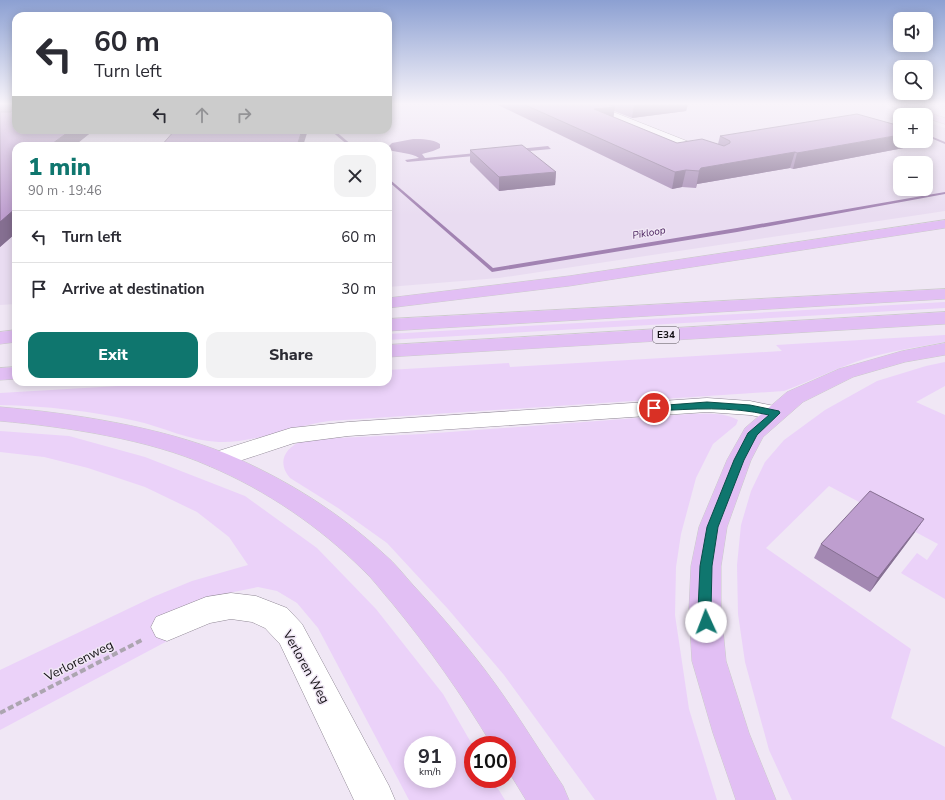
<!DOCTYPE html>
<html lang="en">
<head>
<meta charset="utf-8">
<style>
  body { margin:0; font-family:"Nunito Sans",sans-serif; background:#f2f2f3; color:#2b2b33; height:100vh; display:flex; flex-direction:column; font-size:15px; white-space:nowrap }
  * { box-sizing:border-box; margin:0 }
  p { font-size:13px; color:#7c7c81 }
  .icon { flex:none; width:22px; height:22px; fill:none; stroke:currentColor; stroke-width:2; stroke-linecap:round; stroke-linejoin:round }
  .map { position:relative; flex:1; overflow:hidden }
  .side { position:absolute; left:12px; top:142px; width:380px; height:244px; display:flex; flex-direction:column; background:#fff; border-radius:12px; box-shadow:0 2px 10px #0003 }
  .side>* { flex:none }
  .guide { position:absolute; left:12px; top:12px; width:380px; height:122px; border-radius:12px; box-shadow:0 2px 10px #0003; background:#fff; color:#2b2b33; overflow:hidden }
  .fabs { position:absolute; left:893px; top:12px; display:grid; gap:8px }
  .fabs a { display:grid; place-items:center; width:40px; height:40px; border-radius:8px; background:#fff; box-shadow:0 2px 10px #0003; font-size:20px }
  .speed { position:absolute; left:404px; top:736px; display:flex; gap:8px; font-size:20px; font-weight:700; text-align:center }
  .speed>* { display:grid; place-content:center; width:52px; height:52px; border-radius:50%; background:#fff; box-shadow:0 2px 10px #0003; line-height:1 }
  .speed small { font-size:10px; font-weight:400 }
  .speed .limit { border:6px solid #d22; background:#fff; color:#111 }
  .pin { position:absolute; display:grid; place-items:center; width:34px; height:34px; color:#fff; margin:-17px; border:2px solid #fff; border-radius:50%; box-shadow:0 1px 4px #0007 }
  .me { position:absolute; width:44px; margin:-22px; rotate:358deg; stroke-linejoin:round; filter:drop-shadow(0 0 3px #0008) }
  .turn { display:flex; align-items:center; gap:14px; height:84px; padding:0 16px; font-size:18px }
  .turn .icon { width:52px; height:52px; stroke-width:2.5 }
  .turn b { display:block; font-size:28px; line-height:34px }
  .lanes { display:flex; align-items:center; height:38px; padding:0 16px; background:#0003; justify-content:center; gap:20px; direction:ltr }
  .lanes .off { opacity:.35 }
  .round { display:grid; place-items:center; flex:none; width:42px; height:42px; border-radius:12px; background:#f2f2f3 }
  .head { display:flex; align-items:center; justify-content:space-between; height:68px; padding:0 16px }
  h1 { font-size:24px; font-weight:800; line-height:30px; color:#0f766e }
  .cta { display:flex; gap:8px; margin-top:auto; padding:8px 16px }
  .cta a { flex:1; height:46px; border-radius:12px; background:#0f766e; color:#fff; font-size:16px; font-weight:800; line-height:46px; text-align:center }
  .cta a+a { background:#f2f2f3; color:#2b2b33 }
  ul { padding:0; list-style:none }
  li { display:flex; align-items:center; gap:12px; height:52px; padding:0 16px; border-top:1px solid #e1e1e2 }
  li div { flex:1 }
  li b { display:block; font-size:15px }
  li em { font-style:normal }
  .map>svg:first-child { display:block }
  .built { fill:#e9dcf1; fill-rule:evenodd }
  .green { fill:#ebd2f9; fill-rule:evenodd }
  .water { fill:#a283b2 }
  .lines { fill:none; stroke-linecap:round; stroke-linejoin:round }
  .stream { fill:#a283b2; fill-rule:evenodd }
  .minor-casing { stroke:#908895; stroke-width:1 }
  .major-casing { stroke:#cbcacb; stroke-width:1 }
  .highway-casing { stroke:#cbcacb; stroke-width:1 }
  .path { stroke:#aca5b0; stroke-width:4; stroke-dasharray:6 3; stroke-linecap:butt }
  .minor { fill:#fff; fill-rule:evenodd }
  .major { fill:#eed9f8; fill-rule:evenodd }
  .highway { fill:#e2bff4; fill-rule:evenodd }
  .wall { fill:#a388b2 }
  .shaded-wall { fill:#856f91 }
  .building { fill:#be9ecf; stroke:#856f91 }
  .route { fill:#0f766e; stroke:#0a4d48 }
  .labels { text-anchor:middle; dominant-baseline:central; stroke-width:3; stroke-linejoin:round; paint-order:stroke }
  .far-water-label { font-size:10px; font-style:italic; fill:#4a225d; stroke:#f0e7f5 }
  .shield { fill:#f0e7f5; stroke:#555057; stroke-width:1 }
  .shield-label { font-size:10px; font-weight:bold; fill:#120f13 }
  .near-street-label { font-size:13px; fill:#120f13; stroke:#f0e7f5 }
</style>
</head>
<body>
<div class="map">
<svg width="945" height="800" viewBox="0 0 945 800">
  <rect width="100%" height="100%" fill="#f0e7f5"/>
  <!-- built -->
  <path class="built" d="M 0,104 L 16,130 L 388,130 L 388,104 L 875,104 L 907,115 L 900,115 L 900,141 L 926,141 L 926,122 L 945,128 L 945,211 L 499,278 L 388,287 L 388,146 L 16,146 L 16,304 L 0,305 ZM 900,163 L 926,163 L 926,189 L 900,189 Z"/>
  <!-- green -->
  <g class="green">
    <path d="M 945,302 L 945,308 L 388,340 L 388,334 Z"/>
    <path d="M 945,335 L 945,342 C 918,347 890,351 864,359 C 837,368 811,381 784,391 L 329,421 C 292,426 256,443 219,442 C 190,441 163,427 136,421 C 92,411 45,406 0,405 L 0,393 L 185,382 L 388,382 L 388,370 L 509,363 L 510,367 L 782,351 L 776,345 Z"/>
    <path d="M 945,362 L 945,386 L 916,402 L 945,415 L 945,599 L 901,573 L 917,553 L 927,560 L 938,544 L 829,486 L 766,548 L 911,649 L 891,718 L 945,747 L 945,800 L 792,800 L 769,750 L 745,662 L 738,614 L 737,565 L 741,525 L 751,491 L 765,462 L 784,440 L 825,410 L 877,381 L 926,366 Z"/>
    <path d="M 690,414 C 706,414 724,412 738,420 L 736,425 L 713,444 L 696,478 L 681,534 L 676,567 L 675,615 L 689,709 L 717,800 L 595,800 L 504,675 L 448,609 L 387,543 L 338,508 L 290,478 C 277,463 284,448 302,441 C 306,440 312,440 317,439 L 423,434 Z"/>
    <path d="M 0,431 L 69,436 L 145,457 L 245,496 L 317,548 L 376,609 L 443,694 L 473,746 L 473,779 L 492,779 L 505,800 L 409,800 L 318,628 L 297,603 L 277,591 L 258,587 L 209,597 L 173,638 L 0,730 L 0,670 L 153,597 L 192,581 L 248,565 L 229,537 L 197,512 L 145,487 L 88,468 L 44,457 L 0,452 ZM 413,745 L 447,745 L 447,779 L 413,779 Z"/>
  </g>
  <!-- water -->
  <path class="water" d="M 413,139 C 423,139 432,139 440,144 L 440,148 L 433,151 L 422,154 L 425,158 L 548,146 L 551,149 L 407,162 L 405,160 L 419,158 C 412,153 399,153 389,150 L 388,147 L 392,143 Z"/>
  <g class="lines">
    <!-- stream -->
    <g class="stream">
      <path d="M 330,130 L 334,130 L 353,146 L 349,146 Z"/>
      <path d="M 926,134 L 945,142 L 945,144 L 926,136 Z"/>
      <path d="M 388,178 L 493,268 L 737,228 L 945,192 L 945,194 L 737,232 L 492,272 L 388,181 Z"/>
    </g>
    <!-- minor casing -->
    <g class="minor-casing">
      <g id="minor">
        <path d="M 581,104 L 593,104 L 712,151 L 714,153 L 712,155 L 704,155 L 582,106 Z"/>
        <path d="M 707,398 L 750,401 L 784,408 L 787,413 L 784,418 L 776,420 L 750,415 L 707,412 L 348,436 L 294,443 L 218,468 L 209,466 L 206,460 L 209,454 L 291,428 L 348,422 Z"/>
        <path d="M 231,593 L 256,596 L 287,608 L 302,624 L 389,786 L 395,800 L 354,800 L 280,644 L 265,628 L 252,622 L 231,619 L 210,623 L 167,641 L 156,637 L 151,627 L 156,617 L 206,597 Z"/>
      </g>
    </g>
    <!-- major casing -->
    <g class="major-casing">
      <path id="major" d="M 889,104 L 902,104 L 945,118 L 945,124 L 926,118 L 926,115 L 917,115 L 890,106 Z"/>
    </g>
    <!-- highway casing -->
    <g class="highway-casing">
      <g id="highway">
        <path d="M 945,220 L 945,228 L 569,286 L 388,308 L 388,298 L 569,276 Z"/>
        <path d="M 945,289 L 945,299 L 388,331 L 388,319 Z"/>
        <path d="M 945,312 L 945,324 L 388,357 L 388,345 Z"/>
        <path d="M 16,330 L 16,342 L 0,344 L 0,332 Z"/>
        <path d="M 945,343 L 945,355 L 905,362 L 853,377 L 803,402 L 763,437 L 751,460 L 727,527 L 721,566 L 721,610 L 726,661 L 749,733 L 776,800 L 736,800 L 713,733 L 692,661 L 689,610 L 691,566 L 699,527 L 727,460 L 745,428 L 787,392 L 839,369 L 902,351 Z"/>
        <path d="M 16,367 L 16,379 L 0,380 L 0,368 Z"/>
        <path d="M 0,407 C 72,413 161,427 227,454 C 284,478 339,512 384,554 C 395,563 404,575 413,585 C 438,612 463,641 485,670 C 513,707 537,747 563,786 L 569,800 L 526,800 L 507,769 L 507,745 L 492,745 C 462,695 429,648 392,603 C 382,592 374,580 363,570 C 320,527 266,490 209,466 C 148,439 67,427 0,421 Z"/>
      </g>
    </g>
    <!-- path -->
    <path class="path" d="M 0,713 L 142,640"/>
    <!-- minor -->
    <use href="#minor" class="minor"/>
    <!-- major -->
    <use href="#major" class="major"/>
    <!-- highway -->
    <use href="#highway" class="highway"/>
  </g>
  <!-- wall -->
  <g class="wall">
    <path d="M 0,104 L 16,104 L 16,130 L 94,130 L 74,146 L 16,146 L 16,233 L 0,247 Z"/>
    <path d="M 496,104 L 688,104 L 686,111 L 632,118 L 614,111 L 613,117 L 677,143 L 718,144 L 720,136 L 914,146 L 793,169 L 790,168 L 697,184 L 696,188 L 682,187 L 672,189 Z"/>
    <path d="M 470,150 L 556,172 L 555,185 L 499,191 L 470,162 Z"/>
    <path d="M 915,532 L 870,592 L 814,558 L 821,544 Z"/>
  </g>
  <!-- shaded-wall -->
  <g class="shaded-wall">
    <path d="M 639,104 L 688,104 L 686,111 L 632,118 L 634,105 Z"/>
    <path d="M 615,107 L 613,120 L 594,109 Z"/>
    <path d="M 71,130 L 94,130 L 74,146 L 49,146 Z"/>
    <path d="M 302,130 L 308,130 L 303,146 L 297,146 Z"/>
    <path d="M 900,135 L 900,141 L 916,141 L 914,146 L 793,169 L 797,153 Z"/>
    <path d="M 795,152 L 790,168 L 697,184 L 696,188 L 699,171 L 701,168 Z"/>
    <path d="M 686,170 L 682,187 L 672,189 L 675,172 Z"/>
    <path d="M 556,172 L 555,185 L 499,191 L 499,177 Z"/>
    <path d="M 16,208 L 16,233 L 0,247 L 0,222 Z"/>
    <path d="M 924,519 L 915,532 L 870,592 L 878,578 Z"/>
  </g>
  <!-- building -->
  <g class="building">
    <path d="M 11,104 L 16,104 L 16,130 L 71,130 L 49,146 L 16,146 L 16,208 L 0,222 L 0,112 L 11,112 L 12,105 Z"/>
    <path d="M 523,104 L 607,104 L 615,107 L 594,109 L 677,143 L 702,139 L 724,146 L 730,143 L 730,141 L 720,136 L 857,114 L 900,126 L 900,135 L 797,153 L 795,152 L 701,168 L 699,171 L 686,170 L 675,172 Z"/>
    <path d="M 175,130 L 302,130 L 297,146 L 161,146 Z"/>
    <path d="M 522,145 L 556,172 L 499,177 L 470,150 Z"/>
    <path d="M 870,491 L 924,519 L 878,578 L 821,544 Z"/>
  </g>
  <!-- sky -->
  <linearGradient id="sky" x2="0" y2="1"><stop stop-color="#8ca0d2"/><stop offset="0.48" stop-color="#f8f4fa"/><stop offset="1" stop-color="#f8f4fa" stop-opacity="0"/></linearGradient>
  <rect width="945" height="216" fill="url(#sky)"/>
  <!-- route -->
  <path class="route" d="M 707,402 L 750,405 L 779,411 L 780,413 L 757,435 L 744,460 L 718,527 L 712,566 L 711,610 L 712,622 L 710,626 L 706,628 L 701,626 L 699,622 L 698,610 L 700,566 L 707,527 L 734,460 L 748,433 L 769,415 C 730,406 693,409 654,411 L 650,408 L 654,406 Z"/>
  <g class="labels">
    <!-- far-water labels -->
    <g class="far-water-label">
      <text transform="translate(649 233) rotate(-10)">Pikloop</text>
    </g>
    <!-- shield labels -->
    <rect class="shield" x="653" y="327" width="26" height="16" rx="3"/>
    <g class="shield-label">
      <text x="666" y="335">E34</text>
    </g>
    <!-- near-street labels -->
    <g class="near-street-label">
      <text transform="translate(79 661) rotate(-27)">Verlorenweg</text>
      <text transform="translate(306 667) rotate(61)">Verloren Weg</text>
    </g>
  </g>
</svg>
<div class="fabs">
<a><svg class="icon" aria-label="sound" viewBox="0 0 24 24"><path d="M4 9h4l5-4v14l-5-4H4zM17 9q2 3 0 6"/></svg></a>
<a><svg class="icon" aria-label="search" viewBox="0 0 24 24"><circle cx="10" cy="10" r="6"/><path d="M15 15l6 6"/></svg></a>
<a>+</a>
<a>−</a>
</div>
<div class="speed"><div>91<small>km/h</small></div><div class="limit">100</div></div>
<div class="pin" style="left:654px;top:408px;background:#d93025"><svg class="icon" aria-label="arrive" viewBox="0 0 24 24"><path d="M6 21V4h12l-3 4 3 4H6"/></svg></div>
<svg class="me" style="left:706px;top:622px" viewBox="-20 -20 40 40"><circle r="19" fill="#fff"/><path d="M0-13L10 11 0 6-10 11z" fill="#0f766e"/></svg>
<div class="guide">
<div class="turn"><svg class="icon" aria-label="left" viewBox="0 0 24 24"><path d="M17 20v-9H6M10 6l-5 5 5 5"/></svg><div><b>60 m</b>Turn left</div></div>
<div class="lanes"><svg class="icon" aria-label="left" viewBox="0 0 24 24"><path d="M17 20v-9H6M10 6l-5 5 5 5"/></svg><svg class="icon off" aria-label="ahead" viewBox="0 0 24 24"><path d="M12 20V5M6 11l6-6 6 6"/></svg><svg class="icon off" aria-label="right" viewBox="0 0 24 24"><path d="M7 20v-9h11M14 6l5 5-5 5"/></svg></div>
</div>
<section class="side">
<div class="head"><div><h1>1 min</h1><p>90 m · 19:46</p></div><a class="round"><svg class="icon" aria-label="close" viewBox="0 0 24 24"><path d="M6 6l12 12M18 6L6 18"/></svg></a></div>
<ul>
<li><svg class="icon" aria-label="left" viewBox="0 0 24 24"><path d="M17 20v-9H6M10 6l-5 5 5 5"/></svg><div><b>Turn left</b></div><em>60 m</em></li>
<li><svg class="icon" aria-label="arrive" viewBox="0 0 24 24"><path d="M6 21V4h12l-3 4 3 4H6"/></svg><div><b>Arrive at destination</b></div><em>30 m</em></li>
</ul>
<div class="cta"><a>Exit</a><a>Share</a></div>
</section>
</div>
</body>
</html>
